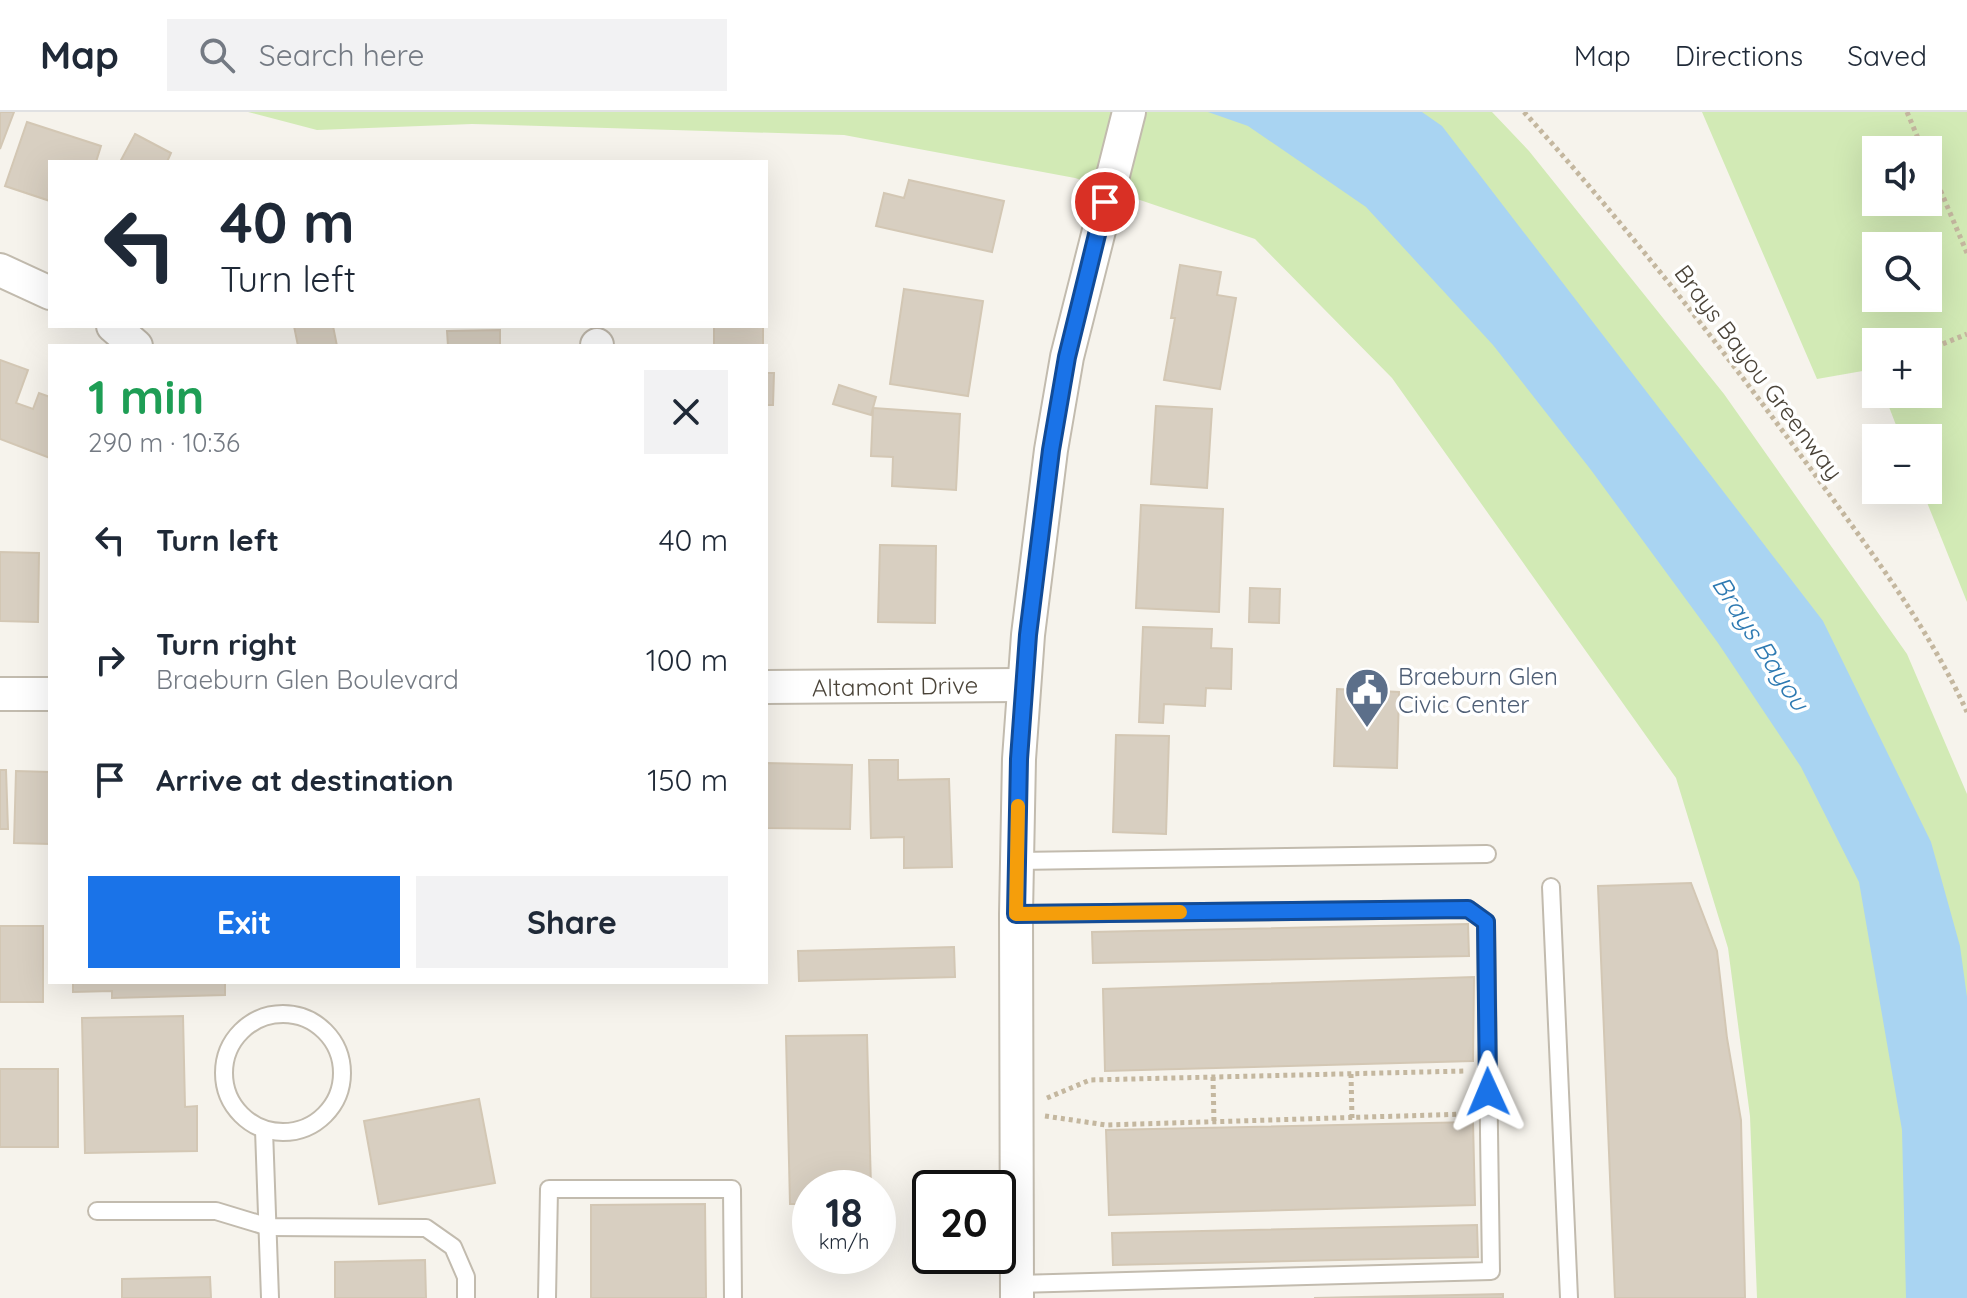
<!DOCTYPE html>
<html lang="en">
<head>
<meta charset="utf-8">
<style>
  body { margin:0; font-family:Quicksand,sans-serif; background:#f2f2f3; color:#1f2937; height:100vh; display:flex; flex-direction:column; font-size:30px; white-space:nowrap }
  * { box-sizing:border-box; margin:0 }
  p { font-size:26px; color:#747a83 }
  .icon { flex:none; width:44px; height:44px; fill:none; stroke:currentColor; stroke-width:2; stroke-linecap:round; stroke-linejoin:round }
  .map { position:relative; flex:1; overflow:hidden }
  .side { position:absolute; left:48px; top:232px; width:720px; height:640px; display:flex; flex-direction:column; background:#fff; border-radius:0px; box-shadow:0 8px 32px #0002 }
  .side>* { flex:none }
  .guide { position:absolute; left:48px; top:48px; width:720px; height:168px; border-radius:0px; box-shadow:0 8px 32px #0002; background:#fff; color:#1f2937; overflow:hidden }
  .fabs { position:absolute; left:1862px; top:24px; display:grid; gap:16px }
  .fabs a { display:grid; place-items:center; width:80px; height:80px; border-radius:0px; background:#fff; box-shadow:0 8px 32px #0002; font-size:40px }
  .speed { position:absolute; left:792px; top:1058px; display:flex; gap:16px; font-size:40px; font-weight:700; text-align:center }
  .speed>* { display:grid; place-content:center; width:104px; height:104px; border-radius:50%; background:#fff; box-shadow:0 8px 32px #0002; line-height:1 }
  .speed small { font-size:20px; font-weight:400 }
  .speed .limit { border:4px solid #111; border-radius:12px; background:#fff; color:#111 }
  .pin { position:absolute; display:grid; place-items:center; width:68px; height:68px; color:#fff; margin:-34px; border:4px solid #fff; border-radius:50%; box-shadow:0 2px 8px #0007 }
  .me { position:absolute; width:88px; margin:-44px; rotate:359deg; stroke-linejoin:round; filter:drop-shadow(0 0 6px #0008) }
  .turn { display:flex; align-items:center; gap:28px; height:168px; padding:0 40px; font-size:36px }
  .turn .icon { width:104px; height:104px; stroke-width:2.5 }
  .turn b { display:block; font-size:56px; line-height:68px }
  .round { display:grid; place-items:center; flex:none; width:84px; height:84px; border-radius:0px; background:#f2f2f3 }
  .head { display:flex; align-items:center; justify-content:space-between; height:136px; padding:0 40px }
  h1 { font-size:48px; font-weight:700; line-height:60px; color:#1e9e55 }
  .cta { display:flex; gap:16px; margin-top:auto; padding:16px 40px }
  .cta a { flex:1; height:92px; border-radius:0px; background:#1a73e8; color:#fff; font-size:32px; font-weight:700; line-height:92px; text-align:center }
  .cta a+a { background:#f2f2f3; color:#1f2937 }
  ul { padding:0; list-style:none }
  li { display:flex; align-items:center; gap:24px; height:120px; padding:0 40px }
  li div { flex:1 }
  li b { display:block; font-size:30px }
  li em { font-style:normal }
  header { display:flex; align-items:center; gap:48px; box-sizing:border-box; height:112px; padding:0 40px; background:#fff; border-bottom:2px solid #e0e1e3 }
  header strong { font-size:38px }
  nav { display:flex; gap:44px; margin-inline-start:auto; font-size:28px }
  .search { width:560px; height:72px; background:#f2f2f3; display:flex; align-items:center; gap:20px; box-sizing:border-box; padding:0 28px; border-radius:0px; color:#747a83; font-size:30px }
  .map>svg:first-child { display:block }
  .green { fill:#d2eab5; fill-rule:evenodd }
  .water { fill:#a9d4f2 }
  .building { fill:#d8cfc1; stroke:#d3c7b4; stroke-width:2 }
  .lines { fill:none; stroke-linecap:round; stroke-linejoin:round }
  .lane-casing { stroke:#c2bbae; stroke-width:20 }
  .street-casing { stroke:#c2bbae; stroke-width:36 }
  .path { stroke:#c4b79f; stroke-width:5; stroke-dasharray:4 4; stroke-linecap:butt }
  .lane { stroke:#fff; stroke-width:16 }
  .street { stroke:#fff; stroke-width:32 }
  .route-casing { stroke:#114b97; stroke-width:20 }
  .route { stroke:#1a73e8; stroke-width:14 }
  .slow { stroke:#f59e0b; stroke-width:14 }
  .labels { text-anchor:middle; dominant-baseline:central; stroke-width:7; stroke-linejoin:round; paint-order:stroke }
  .street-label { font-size:24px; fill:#4b4439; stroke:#fff }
  .service-label { font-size:24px; fill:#4e5e75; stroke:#fff; text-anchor:start }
  .water-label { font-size:26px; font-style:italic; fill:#2e7ab2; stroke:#fff }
</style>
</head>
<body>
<header>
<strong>Map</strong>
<div class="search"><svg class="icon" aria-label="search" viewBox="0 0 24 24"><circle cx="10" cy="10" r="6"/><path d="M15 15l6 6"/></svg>Search here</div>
<nav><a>Map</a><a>Directions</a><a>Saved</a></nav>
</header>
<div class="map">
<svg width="1967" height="1186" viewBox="0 0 1967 1186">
  <rect width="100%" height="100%" fill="#f6f3ec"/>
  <!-- green -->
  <g class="green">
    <path d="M 248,0 L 1492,0 L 1529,39 L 1724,282 L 1907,542 L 1967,682 L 1967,1186 L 1757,1186 L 1750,1004 L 1728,836 L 1676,666 L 1392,266 L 1255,127 L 1075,66 L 844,23 L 472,12 L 317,18 Z"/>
    <path d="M 1702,0 L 1967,0 L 1967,490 L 1922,378 L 1928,378 L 1928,326 L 1901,326 L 1884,282 L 1928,282 L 1928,230 L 1876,230 L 1876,262 L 1874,257 L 1817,267 ZM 1928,38 L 1928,90 L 1876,90 L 1876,38 ZM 1876,134 L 1928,134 L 1928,186 L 1876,186 Z"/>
  </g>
  <!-- water -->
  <path class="water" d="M 1208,0 L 1422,0 L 1442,14 L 1823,509 L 1931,730 L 1960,834 L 1967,885 L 1967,1186 L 1906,1186 L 1902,1018 L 1859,770 L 1801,655 L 1718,531 L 1591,358 L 1493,233 L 1366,95 L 1248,14 Z"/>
  <!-- building -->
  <g class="building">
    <path d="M 0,0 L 14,0 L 0,37 Z"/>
    <path d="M 27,10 L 101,34 L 96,50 L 50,50 L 50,89 L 5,74 Z"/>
    <path d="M 135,22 L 171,41 L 167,50 L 120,50 Z"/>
    <path d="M 909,68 L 1004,89 L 992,140 L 876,114 L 884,81 L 904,86 Z"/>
    <path d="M 1180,153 L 1221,160 L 1217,183 L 1236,186 L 1220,277 L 1164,268 L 1175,206 L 1171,206 Z"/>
    <path d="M 904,177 L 983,189 L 968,284 L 890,272 Z"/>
    <path d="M 294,214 L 333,214 L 337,234 L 298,234 Z"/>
    <rect x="714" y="214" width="49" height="20"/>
    <path d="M 500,218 L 500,234 L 448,234 L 447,219 Z"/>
    <path d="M 0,248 L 28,258 L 16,291 L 33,297 L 39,281 L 50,285 L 50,346 L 0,327 Z"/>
    <path d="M 766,261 L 774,261 L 773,293 L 766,293 Z"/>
    <path d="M 839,273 L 876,285 L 871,303 L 833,292 Z"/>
    <path d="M 1156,294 L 1212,297 L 1207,376 L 1151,372 Z"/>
    <path d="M 873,296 L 960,302 L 956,378 L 892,374 L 893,345 L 871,344 Z"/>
    <path d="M 1141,393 L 1223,397 L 1219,500 L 1136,496 Z"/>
    <path d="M 880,433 L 936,434 L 935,511 L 878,510 Z"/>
    <path d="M 0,440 L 39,441 L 38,510 L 0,509 Z"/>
    <path d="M 1250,476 L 1280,477 L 1279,511 L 1249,510 Z"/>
    <path d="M 1143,515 L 1212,517 L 1211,536 L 1232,537 L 1231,577 L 1206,576 L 1205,594 L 1164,592 L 1163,611 L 1139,610 Z"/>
    <path d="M 1337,577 L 1399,580 L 1397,656 L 1334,654 Z"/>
    <path d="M 1116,623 L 1169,624 L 1166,722 L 1113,720 Z"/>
    <path d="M 869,648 L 898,648 L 898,668 L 949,667 L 952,755 L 904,756 L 904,725 L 871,726 Z"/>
    <path d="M 766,651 L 852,653 L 850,717 L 766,716 Z"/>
    <path d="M 0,658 L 6,658 L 8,717 L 0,717 Z"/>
    <path d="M 16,659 L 50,660 L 50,732 L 14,731 Z"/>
    <path d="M 1691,771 L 1717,839 L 1727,926 L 1741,1008 L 1745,1186 L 1615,1186 L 1598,774 Z"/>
    <path d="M 1468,812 L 1469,844 L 1093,851 L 1092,820 Z"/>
    <rect x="0" y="814" width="43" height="76"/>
    <path d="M 954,835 L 955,865 L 799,869 L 798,839 Z"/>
    <path d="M 1474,865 L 1473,949 L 1105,959 L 1103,877 Z"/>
    <path d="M 73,870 L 225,870 L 225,883 L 112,886 L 112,879 L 73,880 Z"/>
    <path d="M 183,904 L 185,995 L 197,994 L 197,1039 L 85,1041 L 82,906 Z"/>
    <path d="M 867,923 L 871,1076 L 810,1076 L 810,1092 L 790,1092 L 786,924 Z"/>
    <rect x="0" y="957" width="58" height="78"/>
    <path d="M 479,987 L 495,1071 L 379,1092 L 364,1009 Z"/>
    <path d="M 1473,1010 L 1475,1093 L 1109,1103 L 1106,1018 Z"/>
    <path d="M 705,1092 L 706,1186 L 591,1186 L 591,1093 Z"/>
    <path d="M 1477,1113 L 1478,1145 L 1113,1153 L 1112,1121 Z"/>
    <path d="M 425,1148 L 426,1186 L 335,1186 L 335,1150 Z"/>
    <path d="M 210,1165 L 211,1186 L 122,1186 L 122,1167 Z"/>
    <path d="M 1503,1182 L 1503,1186 L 1314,1186 Z"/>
  </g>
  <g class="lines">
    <!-- lane casing -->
    <g class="lane-casing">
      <g id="lane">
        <path d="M 1017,749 L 1487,742"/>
        <path d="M 1551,775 L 1569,1186"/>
        <path d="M 1016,802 L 1468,797 L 1486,810 L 1491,1159 L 1017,1172"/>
        <circle cx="283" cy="961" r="59"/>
        <path d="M 264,1018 L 270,1186"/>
        <path d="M 97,1099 L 216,1099 L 269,1115 L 426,1116 L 453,1135 L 466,1165 L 466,1186"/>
        <path d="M 547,1186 L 549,1077 L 732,1077 L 733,1186"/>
      </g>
    </g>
    <!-- street casing -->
    <g class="street-casing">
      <g id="street">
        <path d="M 0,158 L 50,181"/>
        <path d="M 113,214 L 136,234"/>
        <path d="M 597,233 L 597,234"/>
        <path d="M 766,575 L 1024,573"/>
        <path d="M 0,582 L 50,582"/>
        <path d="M 1017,1186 L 1016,802 L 1019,647 L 1028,523 L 1051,338 L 1067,245 L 1129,0"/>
      </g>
    </g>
    <!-- path -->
    <g class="path">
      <path d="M 1524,0 C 1627,114 1722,236 1813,360 C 1869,437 1927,513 1967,600"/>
      <path d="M 1907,0 L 1923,38"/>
      <path d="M 1928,49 L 1967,141"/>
      <path d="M 1928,238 L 1967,222"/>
      <path d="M 1351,962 L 1352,1006"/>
      <path d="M 1213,965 L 1214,1011"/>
      <path d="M 1047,986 L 1090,968 L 1465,959"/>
      <path d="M 1045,1004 L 1106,1013 L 1466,1002"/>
    </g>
    <!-- lane -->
    <use href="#lane" class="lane"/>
    <!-- street -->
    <use href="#street" class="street"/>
  </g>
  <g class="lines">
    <!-- route casing -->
    <g class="route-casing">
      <path id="route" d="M 1105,90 L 1067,245 L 1051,338 L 1028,523 L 1019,647 L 1016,802 L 1468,797 L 1486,810 L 1488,980"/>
    </g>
    <!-- route -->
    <use href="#route" class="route"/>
    <!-- slow -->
    <path class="slow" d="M 1018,694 L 1016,802 L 1180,800"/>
  </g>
  <!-- icons -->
  <defs>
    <g id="civic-pin" transform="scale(2.3)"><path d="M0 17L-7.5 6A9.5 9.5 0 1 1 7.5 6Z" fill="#5c6f8a" stroke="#fff"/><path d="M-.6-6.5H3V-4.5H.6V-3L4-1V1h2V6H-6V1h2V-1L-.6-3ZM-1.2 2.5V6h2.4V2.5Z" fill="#fff"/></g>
  </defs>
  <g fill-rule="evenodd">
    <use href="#civic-pin" x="1367" y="578"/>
  </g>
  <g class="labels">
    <!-- street labels -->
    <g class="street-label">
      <text transform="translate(1759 260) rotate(53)">Brays Bayou Greenway</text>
      <text transform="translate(895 574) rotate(-1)">Altamont Drive</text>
    </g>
    <!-- service labels -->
    <g class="service-label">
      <text x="1398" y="564">Braeburn Glen<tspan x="1398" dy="28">Civic Center</tspan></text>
    </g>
    <!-- water labels -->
    <g class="water-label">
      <text transform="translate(1761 531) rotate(57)">Brays Bayou</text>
    </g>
  </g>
</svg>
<div class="fabs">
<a><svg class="icon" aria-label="sound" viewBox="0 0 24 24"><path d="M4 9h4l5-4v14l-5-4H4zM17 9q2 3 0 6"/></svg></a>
<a><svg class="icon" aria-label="search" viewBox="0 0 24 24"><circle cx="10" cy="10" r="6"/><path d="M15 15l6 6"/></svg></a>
<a>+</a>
<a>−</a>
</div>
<div class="speed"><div>18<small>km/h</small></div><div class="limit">20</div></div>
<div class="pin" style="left:1105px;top:90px;background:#d93025"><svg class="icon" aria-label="arrive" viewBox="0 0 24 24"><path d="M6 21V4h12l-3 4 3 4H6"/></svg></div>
<svg class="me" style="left:1488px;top:980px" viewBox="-20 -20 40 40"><path d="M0-17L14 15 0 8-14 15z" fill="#1a73e8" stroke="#fff" stroke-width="4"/></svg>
<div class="guide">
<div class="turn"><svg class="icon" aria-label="left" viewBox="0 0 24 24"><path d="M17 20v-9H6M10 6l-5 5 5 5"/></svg><div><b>40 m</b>Turn left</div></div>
</div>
<section class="side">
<div class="head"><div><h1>1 min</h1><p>290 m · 10:36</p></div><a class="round"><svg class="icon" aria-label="close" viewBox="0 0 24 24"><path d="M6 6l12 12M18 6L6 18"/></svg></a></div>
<ul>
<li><svg class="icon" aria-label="left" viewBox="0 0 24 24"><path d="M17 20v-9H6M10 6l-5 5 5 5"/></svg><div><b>Turn left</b></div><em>40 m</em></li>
<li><svg class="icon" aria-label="right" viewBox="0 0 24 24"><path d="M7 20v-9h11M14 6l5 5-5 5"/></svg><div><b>Turn right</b><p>Braeburn Glen Boulevard</p></div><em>100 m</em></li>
<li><svg class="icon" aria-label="arrive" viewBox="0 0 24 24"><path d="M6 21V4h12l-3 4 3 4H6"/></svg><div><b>Arrive at destination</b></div><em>150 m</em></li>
</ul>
<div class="cta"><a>Exit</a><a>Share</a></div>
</section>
</div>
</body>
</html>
